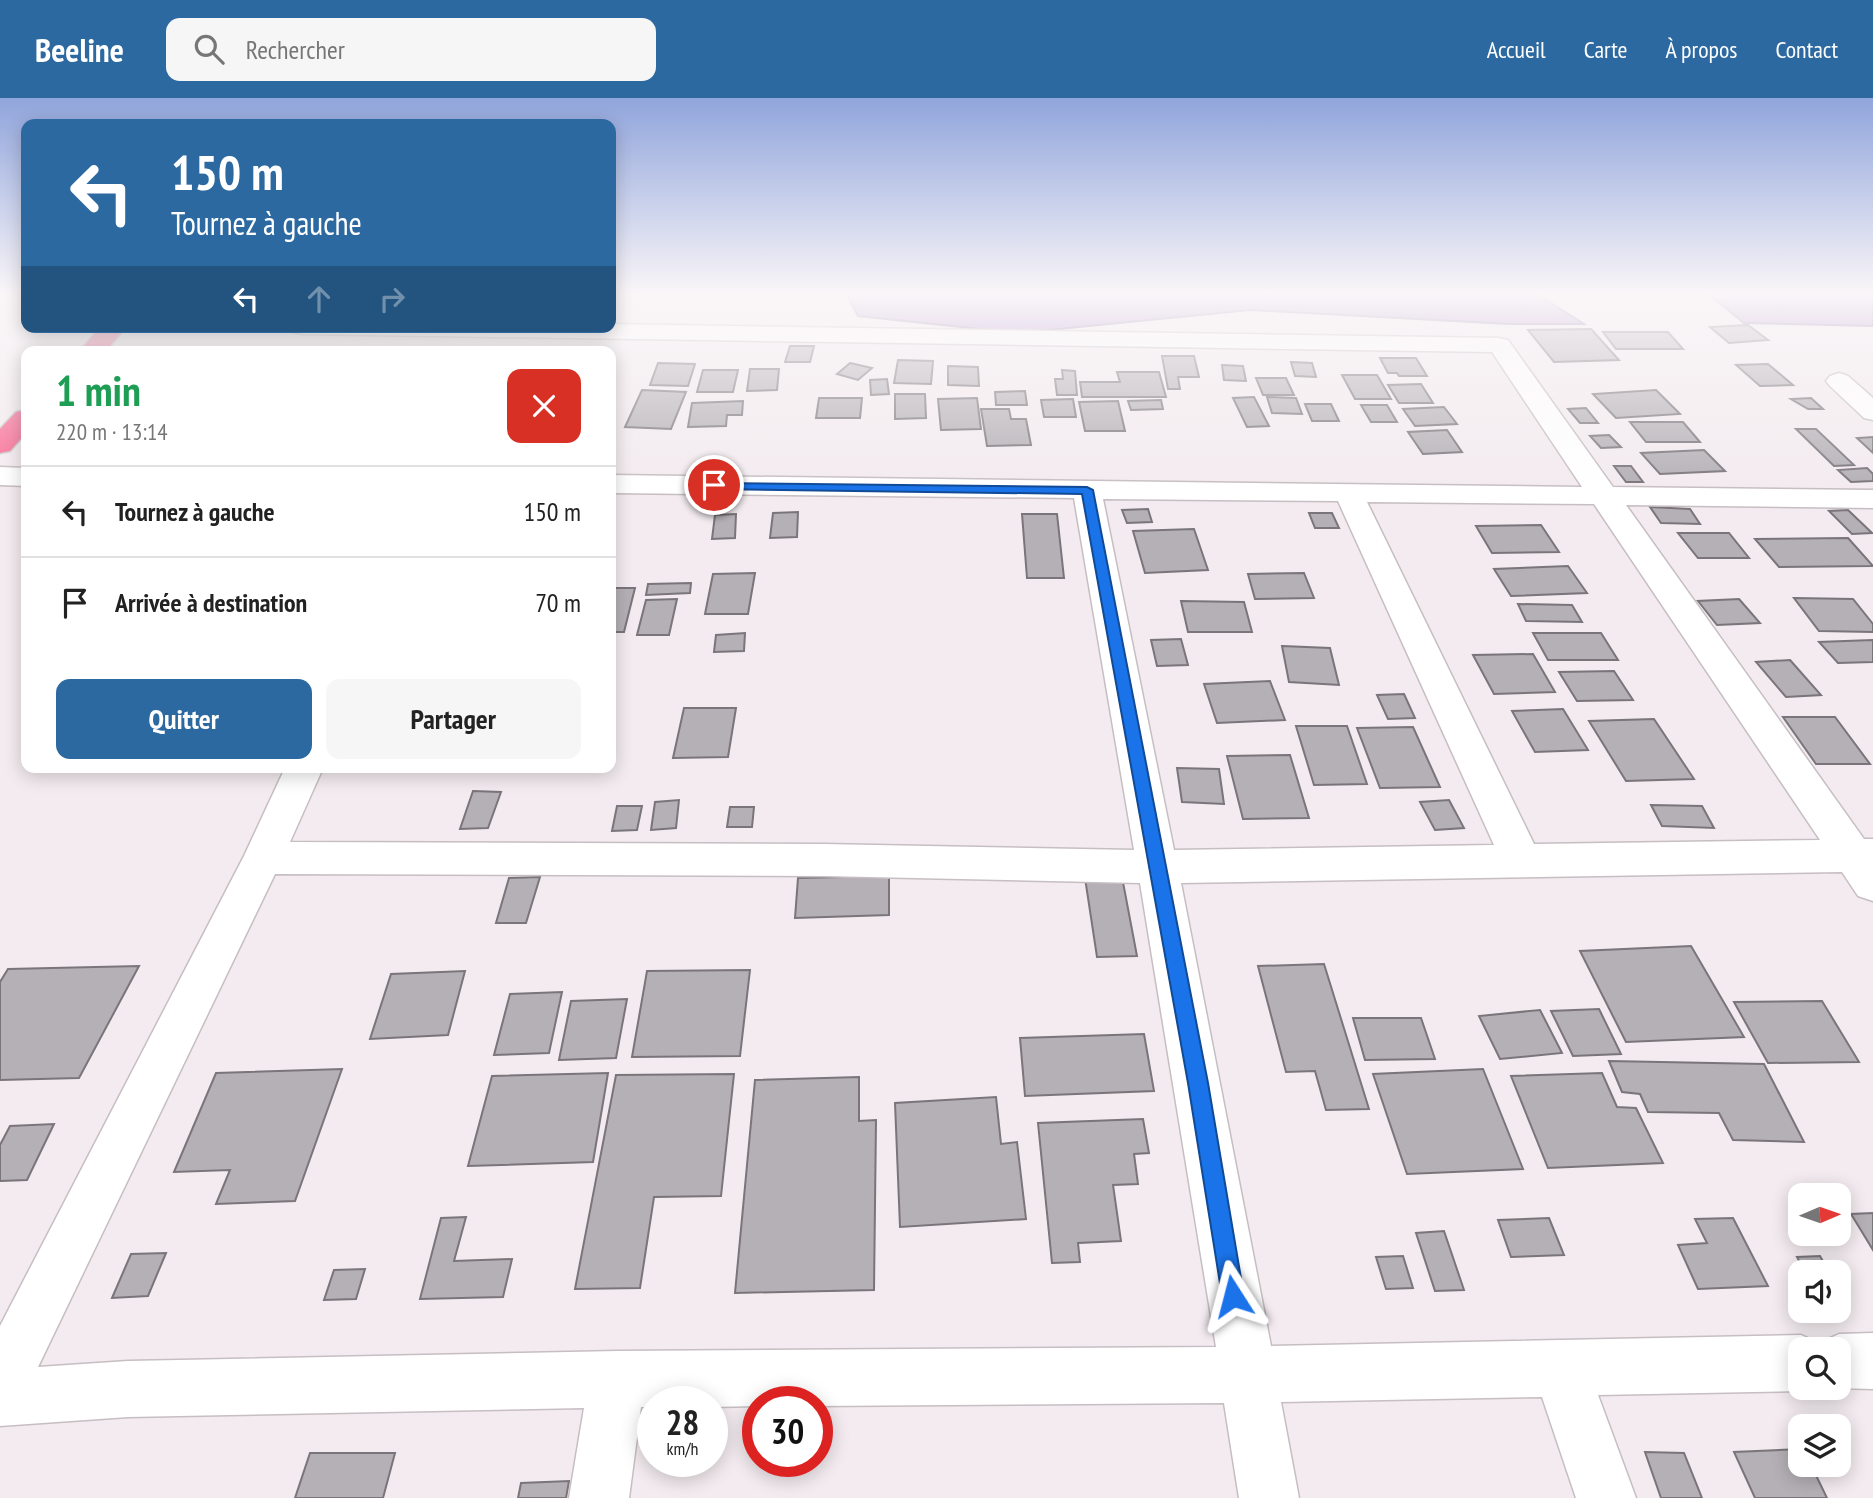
<!DOCTYPE html>
<html lang="fr">
<head>
<meta charset="utf-8">
<style>
  body { margin:0; font-family:"PT Sans Narrow",sans-serif; background:#f6f6f6; color:#222; height:100vh; display:flex; flex-direction:column; font-size:26px; white-space:nowrap }
  * { box-sizing:border-box; margin:0 }
  p { font-size:23px; color:#767676 }
  .icon { flex:none; width:38px; height:38px; fill:none; stroke:currentColor; stroke-width:2; stroke-linecap:round; stroke-linejoin:round }
  .map { position:relative; flex:1; overflow:hidden }
  .details { position:absolute; left:21px; top:248px; width:595px; height:427px; display:flex; flex-direction:column; background:#fff; border-radius:14px; box-shadow:0 4px 18px #0003 }
  .details>* { flex:none }
  .banner { position:absolute; left:21px; top:21px; width:595px; height:214px; border-radius:14px; box-shadow:0 4px 18px #0003; background:#2c69a0; color:#fff; overflow:hidden }
  .needle { width:46px; rotate:88deg }
  .fabs { position:absolute; left:1788px; top:1085px; display:grid; gap:14px }
  .fabs a { display:grid; place-items:center; width:63px; height:63px; border-radius:14px; background:#fff; box-shadow:0 4px 18px #0003; font-size:35px }
  .speed { position:absolute; left:637px; top:1288px; display:flex; gap:14px; font-size:35px; font-weight:700; text-align:center }
  .speed>* { display:grid; place-content:center; width:91px; height:91px; border-radius:50%; background:#fff; box-shadow:0 4px 18px #0003; line-height:1 }
  .speed small { font-size:18px; font-weight:400 }
  .speed .limit { border:10px solid #d22; background:#fff; color:#111 }
  .pin { position:absolute; display:grid; place-items:center; width:60px; height:60px; color:#fff; margin:-30px; border:4px solid #fff; border-radius:50%; box-shadow:0 2px 7px #0007 }
  .me { position:absolute; width:77px; margin:-38px; rotate:351deg; stroke-linejoin:round; filter:drop-shadow(0 0 5px #0008) }
  .turn { display:flex; align-items:center; gap:24px; height:147px; padding:0 35px; font-size:32px }
  .turn .icon { width:91px; height:91px; stroke-width:2.5 }
  .turn b { display:block; font-size:49px; line-height:60px }
  .lanes { display:flex; align-items:center; height:66px; padding:0 35px; background:#0003; justify-content:center; gap:35px; direction:ltr }
  .lanes .off { opacity:.35 }
  .round { display:grid; place-items:center; flex:none; width:74px; height:74px; border-radius:14px; background:#f6f6f6 }
  .head { display:flex; align-items:center; justify-content:space-between; height:119px; padding:0 35px }
  h1 { font-size:42px; font-weight:800; line-height:52px; color:#1e9e55 }
  .cta { display:flex; gap:14px; margin-top:auto; padding:14px 35px }
  .cta a { flex:1; height:80px; border-radius:14px; background:#2c69a0; color:#fff; font-size:28px; font-weight:800; line-height:80px; text-align:center }
  .cta a+a { background:#f6f6f6; color:#222 }
  ul { padding:0; list-style:none }
  li { display:flex; align-items:center; gap:21px; height:91px; padding:0 35px; border-top:2px solid #e0e0e0 }
  li div { flex:1 }
  li b { display:block; font-size:26px }
  li em { font-style:normal }
  header { display:flex; align-items:center; gap:42px; box-sizing:border-box; height:98px; padding:0 35px; background:#2c69a0; color:#fff }
  header strong { font-size:33px }
  nav { display:flex; gap:38px; margin-inline-start:auto; font-size:24px }
  .search { width:490px; height:63px; background:#f6f6f6; display:flex; align-items:center; gap:18px; box-sizing:border-box; padding:0 24px; border-radius:14px; color:#767676; font-size:26px }
  .map>svg:first-child { display:block }
  .water { fill:#ad8fcb; stroke:#846e99; stroke-width:2 }
  .building { fill:#b5b0b5; stroke:#7a757a; stroke-width:2 }
  .lines { fill:none; stroke-linecap:round; stroke-linejoin:round }
  .minor-casing { stroke:#c6bec2; stroke-width:3 }
  .highway-casing { stroke:#cacaca; stroke-width:3 }
  .minor { fill:#fff; fill-rule:evenodd }
  .highway { fill:#f86b94; fill-rule:evenodd }
  .route { fill:#1a73e8; stroke:#114b97; stroke-width:2 }
</style>
</head>
<body>
<header>
<strong>Beeline</strong>
<div class="search"><svg class="icon" aria-label="search" viewBox="0 0 24 24"><circle cx="10" cy="10" r="6"/><path d="M15 15l6 6"/></svg>Rechercher</div>
<nav><a>Accueil</a><a>Carte</a><a>À propos</a><a>Contact</a></nav>
</header>
<div class="map">
<svg width="1873" height="1400" viewBox="0 0 1873 1400">
  <rect width="100%" height="100%" fill="#f3ebef"/>
  <!-- water -->
  <g class="water">
    <path d="M 846,195 L 1535,195 L 1584,226 L 1509,226 L 1250,212 L 1018,235 L 858,218 Z"/>
    <path d="M 1707,195 L 1873,195 L 1873,228 L 1744,225 Z"/>
  </g>
  <!-- building -->
  <g class="building">
    <path d="M 1748,227 L 1768,242 L 1729,245 L 1710,229 Z"/>
    <path d="M 1591,231 L 1619,262 L 1554,264 L 1528,232 Z"/>
    <path d="M 1603,234 L 1668,234 L 1683,251 L 1616,251 Z"/>
    <path d="M 790,248 L 814,248 L 810,264 L 785,264 Z"/>
    <path d="M 1162,258 L 1194,258 L 1199,279 L 1178,279 L 1180,291 L 1168,291 Z"/>
    <path d="M 1380,260 L 1416,260 L 1427,278 L 1399,278 L 1397,275 L 1388,275 Z"/>
    <path d="M 898,262 L 933,263 L 931,286 L 894,285 Z"/>
    <path d="M 1291,264 L 1312,265 L 1316,279 L 1295,278 Z"/>
    <path d="M 658,265 L 695,266 L 688,288 L 650,287 Z"/>
    <path d="M 850,265 L 872,270 L 858,282 L 837,276 Z"/>
    <path d="M 1768,266 L 1793,287 L 1760,288 L 1736,267 Z"/>
    <path d="M 1222,267 L 1243,268 L 1246,283 L 1224,282 Z"/>
    <path d="M 948,268 L 978,269 L 979,288 L 948,287 Z"/>
    <path d="M 750,271 L 779,271 L 777,292 L 747,293 Z"/>
    <path d="M 703,272 L 738,272 L 733,294 L 697,294 Z"/>
    <path d="M 1062,272 L 1075,273 L 1077,297 L 1057,297 L 1055,281 L 1063,281 Z"/>
    <path d="M 1117,274 L 1159,274 L 1166,299 L 1082,299 L 1080,284 L 1120,284 Z"/>
    <path d="M 1342,277 L 1377,277 L 1391,301 L 1355,301 Z"/>
    <path d="M 1256,280 L 1286,280 L 1294,297 L 1263,297 Z"/>
    <path d="M 887,281 L 889,296 L 871,297 L 870,282 Z"/>
    <path d="M 1421,286 L 1433,305 L 1399,305 L 1388,287 Z"/>
    <path d="M 642,292 L 686,294 L 671,331 L 625,329 Z"/>
    <path d="M 1656,292 L 1680,316 L 1616,320 L 1593,296 Z"/>
    <path d="M 1025,293 L 1027,307 L 996,307 L 995,294 Z"/>
    <path d="M 895,296 L 925,296 L 926,320 L 895,321 Z"/>
    <path d="M 1254,299 L 1269,328 L 1247,329 L 1233,300 Z"/>
    <path d="M 1267,299 L 1296,300 L 1302,316 L 1272,315 Z"/>
    <path d="M 819,300 L 862,300 L 860,320 L 816,320 Z"/>
    <path d="M 977,300 L 981,331 L 941,332 L 938,301 Z"/>
    <path d="M 1811,300 L 1823,311 L 1808,311 L 1791,301 Z"/>
    <path d="M 1073,301 L 1076,319 L 1044,319 L 1041,302 Z"/>
    <path d="M 1161,302 L 1163,311 L 1131,312 L 1128,303 Z"/>
    <path d="M 743,303 L 742,317 L 727,317 L 726,328 L 688,329 L 692,305 Z"/>
    <path d="M 1118,303 L 1125,333 L 1085,333 L 1079,304 Z"/>
    <path d="M 1305,306 L 1331,306 L 1339,323 L 1312,323 Z"/>
    <path d="M 1361,307 L 1387,307 L 1397,324 L 1371,324 Z"/>
    <path d="M 1444,309 L 1457,326 L 1415,328 L 1403,311 Z"/>
    <path d="M 1586,310 L 1598,325 L 1580,325 L 1568,311 Z"/>
    <path d="M 981,311 L 1009,311 L 1011,321 L 1026,321 L 1031,347 L 987,348 Z"/>
    <path d="M 1630,324 L 1683,324 L 1700,344 L 1646,344 Z"/>
    <path d="M 1796,331 L 1816,331 L 1854,367 L 1834,368 Z"/>
    <path d="M 1447,332 L 1462,354 L 1423,356 L 1408,334 Z"/>
    <path d="M 1609,337 L 1621,349 L 1601,350 L 1590,338 Z"/>
    <path d="M 1873,339 L 1873,355 L 1857,340 Z"/>
    <path d="M 1704,352 L 1725,373 L 1660,376 L 1641,355 Z"/>
    <path d="M 1614,368 L 1631,368 L 1643,384 L 1626,384 Z"/>
    <path d="M 1867,370 L 1873,376 L 1873,383 L 1851,384 L 1838,372 Z"/>
    <path d="M 1650,409 L 1690,411 L 1700,426 L 1661,425 Z"/>
    <path d="M 1148,411 L 1152,424 L 1127,425 L 1122,412 Z"/>
    <path d="M 1848,412 L 1872,435 L 1852,436 L 1829,413 Z"/>
    <path d="M 798,414 L 797,439 L 770,440 L 773,415 Z"/>
    <path d="M 1309,415 L 1332,415 L 1339,430 L 1315,430 Z"/>
    <path d="M 736,416 L 735,440 L 712,441 L 715,417 Z"/>
    <path d="M 1022,416 L 1057,416 L 1064,480 L 1027,480 Z"/>
    <path d="M 1541,427 L 1559,454 L 1492,455 L 1476,428 Z"/>
    <path d="M 1194,431 L 1208,472 L 1145,475 L 1133,433 Z"/>
    <path d="M 1678,435 L 1729,435 L 1749,460 L 1698,460 Z"/>
    <path d="M 1848,440 L 1873,468 L 1779,469 L 1755,441 Z"/>
    <path d="M 1568,468 L 1587,495 L 1511,498 L 1494,471 Z"/>
    <path d="M 755,475 L 748,516 L 705,516 L 713,476 Z"/>
    <path d="M 1304,475 L 1314,500 L 1255,501 L 1248,476 Z"/>
    <path d="M 691,485 L 690,495 L 646,497 L 648,486 Z"/>
    <path d="M 611,490 L 635,490 L 624,534 L 611,534 Z"/>
    <path d="M 1794,500 L 1853,501 L 1873,526 L 1873,534 L 1819,533 Z"/>
    <path d="M 677,501 L 669,537 L 637,537 L 646,502 Z"/>
    <path d="M 1739,501 L 1760,525 L 1717,527 L 1698,503 Z"/>
    <path d="M 1181,503 L 1244,504 L 1252,534 L 1188,534 Z"/>
    <path d="M 1518,506 L 1572,507 L 1582,524 L 1526,523 Z"/>
    <path d="M 745,535 L 744,553 L 714,554 L 716,537 Z"/>
    <path d="M 1533,535 L 1601,535 L 1618,562 L 1548,562 Z"/>
    <path d="M 1181,541 L 1188,567 L 1157,568 L 1151,542 Z"/>
    <path d="M 1873,542 L 1873,564 L 1838,565 L 1819,544 Z"/>
    <path d="M 1282,548 L 1330,550 L 1339,587 L 1289,584 Z"/>
    <path d="M 1533,556 L 1555,594 L 1494,596 L 1473,557 Z"/>
    <path d="M 1790,562 L 1821,597 L 1786,599 L 1756,564 Z"/>
    <path d="M 1614,573 L 1633,602 L 1577,603 L 1559,574 Z"/>
    <path d="M 1270,583 L 1285,622 L 1217,625 L 1204,586 Z"/>
    <path d="M 1404,596 L 1415,620 L 1388,621 L 1377,597 Z"/>
    <path d="M 684,610 L 736,610 L 728,659 L 673,660 Z"/>
    <path d="M 1563,611 L 1588,652 L 1535,654 L 1512,613 Z"/>
    <path d="M 1783,619 L 1835,619 L 1870,666 L 1816,666 Z"/>
    <path d="M 1654,621 L 1694,681 L 1626,683 L 1589,623 Z"/>
    <path d="M 1296,628 L 1347,628 L 1367,686 L 1314,687 Z"/>
    <path d="M 1413,629 L 1440,689 L 1380,690 L 1357,630 Z"/>
    <path d="M 1290,657 L 1309,720 L 1243,721 L 1227,658 Z"/>
    <path d="M 1177,670 L 1219,671 L 1224,706 L 1182,704 Z"/>
    <path d="M 473,693 L 501,694 L 488,730 L 460,731 Z"/>
    <path d="M 679,702 L 676,730 L 651,732 L 655,704 Z"/>
    <path d="M 1449,702 L 1464,730 L 1435,732 L 1420,704 Z"/>
    <path d="M 1651,707 L 1702,708 L 1714,730 L 1662,728 Z"/>
    <path d="M 617,708 L 642,708 L 637,732 L 612,733 Z"/>
    <path d="M 730,709 L 754,709 L 752,729 L 727,729 Z"/>
    <path d="M 889,778 L 889,817 L 795,820 L 798,780 Z"/>
    <path d="M 540,779 L 526,825 L 496,825 L 509,780 Z"/>
    <path d="M 1122,779 L 1137,858 L 1097,859 L 1085,780 Z"/>
    <path d="M 1691,848 L 1744,939 L 1626,944 L 1580,853 Z"/>
    <path d="M 1324,866 L 1369,1011 L 1326,1012 L 1315,973 L 1286,974 L 1258,868 Z"/>
    <path d="M 139,868 L 79,980 L 0,982 L 0,884 L 8,871 Z"/>
    <path d="M 750,872 L 740,958 L 632,959 L 647,873 Z"/>
    <path d="M 465,873 L 448,937 L 370,941 L 391,876 Z"/>
    <path d="M 562,894 L 549,955 L 494,957 L 510,896 Z"/>
    <path d="M 627,901 L 616,960 L 559,962 L 571,903 Z"/>
    <path d="M 1822,903 L 1859,964 L 1768,965 L 1734,904 Z"/>
    <path d="M 1599,911 L 1621,956 L 1573,958 L 1551,913 Z"/>
    <path d="M 1540,912 L 1562,955 L 1500,961 L 1479,918 Z"/>
    <path d="M 1353,920 L 1421,920 L 1435,961 L 1365,962 Z"/>
    <path d="M 1144,936 L 1154,993 L 1025,998 L 1020,940 Z"/>
    <path d="M 1609,963 L 1764,966 L 1804,1044 L 1733,1042 L 1719,1015 L 1648,1014 L 1640,996 L 1622,994 Z"/>
    <path d="M 342,971 L 295,1103 L 216,1106 L 230,1072 L 174,1074 L 216,975 Z"/>
    <path d="M 1483,971 L 1523,1071 L 1407,1076 L 1373,976 Z"/>
    <path d="M 608,975 L 593,1064 L 468,1068 L 492,978 Z"/>
    <path d="M 1602,975 L 1617,1009 L 1636,1010 L 1663,1065 L 1548,1070 L 1511,978 Z"/>
    <path d="M 734,976 L 721,1098 L 654,1099 L 640,1190 L 575,1191 L 616,977 Z"/>
    <path d="M 859,979 L 859,1023 L 876,1022 L 874,1192 L 735,1195 L 755,982 Z"/>
    <path d="M 996,999 L 1001,1046 L 1017,1044 L 1026,1121 L 900,1129 L 895,1005 Z"/>
    <path d="M 1143,1021 L 1149,1055 L 1134,1056 L 1138,1086 L 1113,1087 L 1121,1143 L 1078,1145 L 1080,1164 L 1052,1165 L 1038,1025 Z"/>
    <path d="M 54,1026 L 27,1082 L 0,1083 L 0,1047 L 10,1028 Z"/>
    <path d="M 1873,1115 L 1873,1152 L 1851,1116 Z"/>
    <path d="M 466,1119 L 454,1163 L 512,1161 L 503,1199 L 420,1201 L 441,1120 Z"/>
    <path d="M 1549,1120 L 1564,1157 L 1511,1159 L 1498,1122 Z"/>
    <path d="M 1733,1120 L 1768,1188 L 1698,1191 L 1678,1147 L 1707,1145 L 1695,1121 Z"/>
    <path d="M 1444,1133 L 1464,1192 L 1435,1193 L 1416,1135 Z"/>
    <path d="M 166,1155 L 148,1198 L 112,1200 L 131,1156 Z"/>
    <path d="M 1403,1158 L 1413,1190 L 1386,1191 L 1376,1159 Z"/>
    <path d="M 1820,1158 L 1829,1174 L 1805,1174 L 1797,1159 Z"/>
    <path d="M 365,1171 L 356,1201 L 324,1202 L 334,1172 Z"/>
    <path d="M 1801,1351 L 1801,1367 L 1811,1367 L 1827,1400 L 1755,1400 L 1734,1354 Z"/>
    <path d="M 1645,1354 L 1684,1355 L 1702,1400 L 1661,1400 Z"/>
    <path d="M 310,1355 L 395,1355 L 383,1400 L 295,1400 Z"/>
    <path d="M 569,1383 L 566,1400 L 518,1400 L 521,1385 Z"/>
  </g>
  <g class="lines">
    <!-- minor casing -->
    <g class="minor-casing">
      <g id="minor">
        <path d="M 611,226 L 1499,240 L 1508,242 L 1613,389 L 1873,392 L 1873,410 L 1626,407 L 1864,741 L 1873,741 L 1873,803 L 1858,798 L 1842,774 L 1181,785 L 1271,1248 L 1801,1237 L 1819,1245 L 1839,1236 L 1873,1235 L 1873,1291 L 1834,1290 L 1839,1290 L 1839,1251 L 1801,1251 L 1801,1290 L 1809,1290 L 1801,1293 L 1598,1297 L 1636,1400 L 1576,1400 L 1542,1299 L 1281,1304 L 1299,1400 L 1239,1400 L 1224,1305 L 817,1308 L 817,1304 L 758,1304 L 758,1308 L 712,1309 L 712,1304 L 653,1304 L 653,1309 L 641,1309 L 629,1400 L 569,1400 L 584,1310 L 128,1319 L 0,1328 L 0,1228 L 244,758 L 285,670 L 323,670 L 290,744 L 823,746 L 1134,752 L 1074,400 L 611,395 L 611,377 L 1582,389 L 1492,254 L 302,236 L 293,234 L 290,229 L 611,229 ZM 1103,401 L 1338,403 L 1494,747 L 1174,752 ZM 1367,404 L 1594,406 L 1820,742 L 1534,746 ZM 275,776 L 823,778 L 1140,785 L 1216,1249 L 617,1253 L 128,1263 L 38,1269 Z"/>
        <path d="M 1839,275 L 1848,278 L 1873,300 L 1873,322 L 1864,320 L 1830,288 L 1826,283 L 1830,278 Z"/>
        <path d="M 0,369 L 26,370 L 26,388 L 0,387 Z"/>
      </g>
    </g>
    <!-- highway casing -->
    <g class="highway-casing">
      <g id="highway">
        <path d="M 100,229 L 126,229 L 105,254 L 79,254 Z"/>
        <path d="M 26,312 L 26,335 L 10,353 L 0,355 L 0,331 L 16,314 Z"/>
      </g>
    </g>
    <!-- minor -->
    <use href="#minor" class="minor"/>
    <!-- highway -->
    <use href="#highway" class="highway"/>
  </g>
  <!-- sky -->
  <linearGradient id="sky" x2="0" y2="1"><stop stop-color="#90a5dc"/><stop offset="0.5" stop-color="#faf6f8"/><stop offset="1" stop-color="#faf6f8" stop-opacity="0"/></linearGradient>
  <rect width="1873" height="391" fill="url(#sky)"/>
  <!-- route -->
  <path class="route" d="M 710,385 L 1087,389 L 1093,392 L 1208,985 L 1244,1198 L 1241,1206 L 1233,1209 L 1225,1206 L 1222,1198 L 1188,985 L 1082,396 L 714,391 L 708,387 Z"/>
</svg>
<div class="fabs">
<a><svg class="needle" viewBox="-14 -14 28 28"><path d="M0-13l5 13h-10z" fill="#e53935"/><path d="M0 13l5-13h-10z" fill="#767676"/></svg></a>
<a><svg class="icon" aria-label="sound" viewBox="0 0 24 24"><path d="M4 9h4l5-4v14l-5-4H4zM17 9q2 3 0 6"/></svg></a>
<a><svg class="icon" aria-label="search" viewBox="0 0 24 24"><circle cx="10" cy="10" r="6"/><path d="M15 15l6 6"/></svg></a>
<a><svg class="icon" aria-label="layers" viewBox="0 0 24 24"><path d="M12 4l9 5-9 5-9-5zM3 14l9 5 9-5"/></svg></a>
</div>
<div class="speed"><div>28<small>km/h</small></div><div class="limit">30</div></div>
<div class="pin" style="left:714px;top:387px;background:#d93025"><svg class="icon" aria-label="arrive" viewBox="0 0 24 24"><path d="M6 21V4h12l-3 4 3 4H6"/></svg></div>
<svg class="me" style="left:1233px;top:1198px" viewBox="-20 -20 40 40"><path d="M0-17L14 15 0 8-14 15z" fill="#1a73e8" stroke="#fff" stroke-width="4"/></svg>
<div class="banner">
<div class="turn"><svg class="icon" aria-label="left" viewBox="0 0 24 24"><path d="M17 20v-9H6M10 6l-5 5 5 5"/></svg><div><b>150 m</b>Tournez à gauche</div></div>
<div class="lanes"><svg class="icon" aria-label="left" viewBox="0 0 24 24"><path d="M17 20v-9H6M10 6l-5 5 5 5"/></svg><svg class="icon off" aria-label="ahead" viewBox="0 0 24 24"><path d="M12 20V5M6 11l6-6 6 6"/></svg><svg class="icon off" aria-label="right" viewBox="0 0 24 24"><path d="M7 20v-9h11M14 6l5 5-5 5"/></svg></div>
</div>
<section class="details">
<div class="head"><div><h1>1 min</h1><p>220 m · 13:14</p></div><a class="round" style="background:#d93025;color:#fff"><svg class="icon" aria-label="close" viewBox="0 0 24 24"><path d="M6 6l12 12M18 6L6 18"/></svg></a></div>
<ul>
<li><svg class="icon" aria-label="left" viewBox="0 0 24 24"><path d="M17 20v-9H6M10 6l-5 5 5 5"/></svg><div><b>Tournez à gauche</b></div><em>150 m</em></li>
<li><svg class="icon" aria-label="arrive" viewBox="0 0 24 24"><path d="M6 21V4h12l-3 4 3 4H6"/></svg><div><b>Arrivée à destination</b></div><em>70 m</em></li>
</ul>
<div class="cta"><a>Quitter</a><a>Partager</a></div>
</section>
</div>
</body>
</html>
